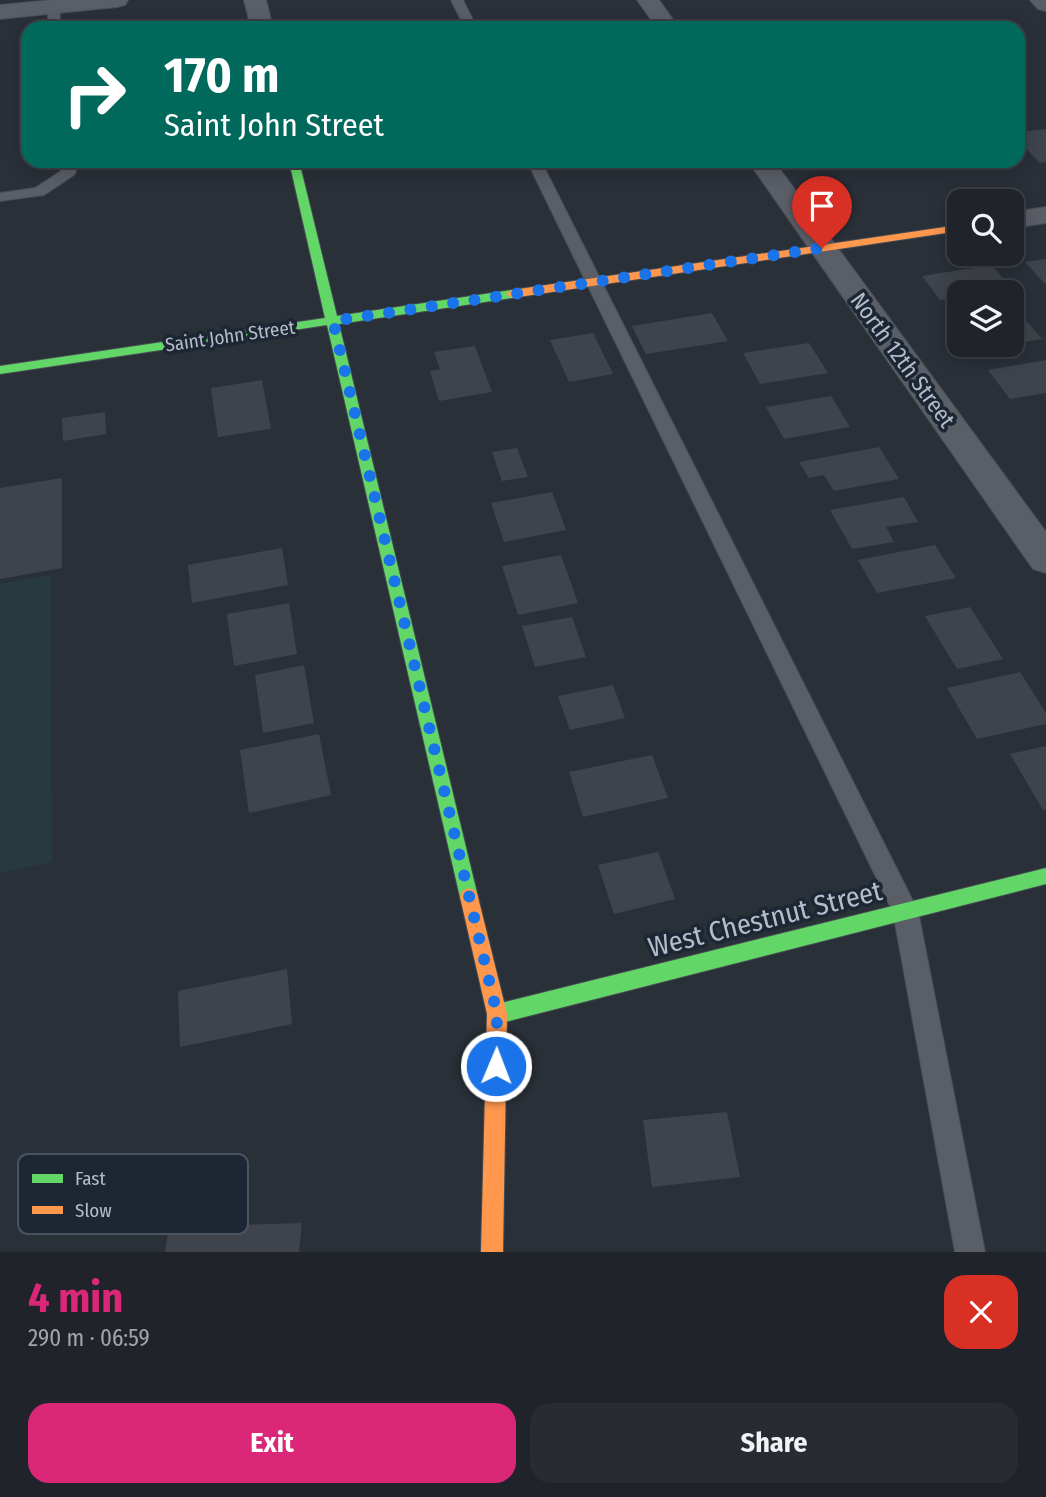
<!DOCTYPE html>
<html lang="en">
<head>
<meta charset="utf-8">
<style>
  body { margin:0; font-family:"Fira Sans Condensed",sans-serif; background:#282c32; color:#f1f3f6; height:100vh; display:flex; flex-direction:column; font-size:26px; white-space:nowrap }
  * { box-sizing:border-box; margin:0 }
  p { font-size:23px; color:#a2a4a8 }
  .icon { flex:none; width:38px; height:38px; fill:none; stroke:currentColor; stroke-width:2; stroke-linecap:round; stroke-linejoin:round }
  .map { position:relative; height:1252px; overflow:hidden }
  .sheet { display:flex; flex-direction:column; background:#20242a; flex:1 }
  .sheet>* { flex:none }
  .banner { position:absolute; left:21px; top:21px; width:1004px; height:147px; border-radius:21px; box-shadow:0 4px 18px #0003,0 0 0 2px #3d4147; background:#00695c; color:#fff; overflow:hidden }
  .tools { position:absolute; left:947px; top:189px; display:grid; gap:14px }
  .tools a { display:grid; place-items:center; width:77px; height:77px; border-radius:14px; background:#20242a; box-shadow:0 4px 18px #0003,0 0 0 2px #3d4147; font-size:35px }
  .pin { position:absolute; display:grid; place-items:center; width:60px; height:60px; color:#fff; margin:-72px -30px; border-radius:50% 50% 50% 0; rotate:-45deg; box-shadow:0 0 7px #0007 }
  .pin .icon { rotate:45deg }
  .me { position:absolute; width:77px; margin:-38px; rotate:1deg; stroke-linejoin:round; filter:drop-shadow(0 0 5px #0008) }
  .turn { display:flex; align-items:center; gap:24px; height:147px; padding:0 28px; font-size:32px }
  .turn .icon { width:91px; height:91px; stroke-width:2.5 }
  .turn b { display:block; font-size:49px; line-height:60px }
  .round { display:grid; place-items:center; flex:none; width:74px; height:74px; border-radius:21px; background:#282c32 }
  .summary { display:flex; align-items:center; justify-content:space-between; height:119px; padding:0 28px }
  h1 { font-size:42px; font-weight:700; line-height:52px; color:#db2777 }
  .button { display:flex; gap:14px; margin-top:auto; padding:14px 28px }
  .button a { flex:1; height:80px; border-radius:21px; background:#db2777; color:#fff; font-size:28px; font-weight:700; line-height:80px; text-align:center }
  .button a+a { background:#282c32; color:#f1f3f6 }
  .map>svg:first-child { display:block }
  .green { fill:#273a3e }
  .building { fill:#3f444c }
  .lines { fill:none; stroke-linecap:round; stroke-linejoin:round }
  .lane-casing { stroke:#484c55; stroke-width:2 }
  .street-casing { stroke:#484c55; stroke-width:2 }
  .fast-casing { stroke:#484c55; stroke-width:2 }
  .slow-casing { stroke:#484c55; stroke-width:2 }
  .lane { fill:#5a5e66; fill-rule:evenodd }
  .street { fill:#5a5e66; fill-rule:evenodd }
  .fast { fill:#63d668; fill-rule:evenodd }
  .slow { fill:#ff974d; fill-rule:evenodd }
  .route { stroke:#1a73e8; stroke-width:12; stroke-dasharray:0 21.6 }
  .labels { text-anchor:middle; dominant-baseline:central; stroke-width:7; stroke-linejoin:round; paint-order:stroke }
  .far-street-label { font-size:19px; fill:#b4bcc9; stroke:#1d2633 }
  .street-label { font-size:23px; fill:#b4bcc9; stroke:#1d2633 }
  .near-street-label { font-size:28px; fill:#b4bcc9; stroke:#1d2633 }
  .key { fill:#1d2633; stroke:#4a5360; stroke-width:2 }
  .key-label { font-size:19px; fill:#b4bcc9 }
</style>
</head>
<body>
<div class="map">
<svg width="1046" height="1252" viewBox="0 0 1046 1252">
  <rect width="100%" height="100%" fill="#2a3038"/>
  <!-- green -->
  <path class="green" d="M 50,575 L 52,862 L 0,873 L 0,584 Z"/>
  <!-- building -->
  <g class="building">
    <path d="M 1046,129 L 1046,162 L 1040,163 L 1018,140 L 1018,132 Z"/>
    <path d="M 1046,259 L 1046,285 L 1025,262 Z"/>
    <path d="M 992,265 L 1012,289 L 959,292 L 959,297 L 940,300 L 922,276 Z"/>
    <path d="M 1012,309 L 1016,309 L 1042,339 L 1012,344 Z"/>
    <path d="M 712,313 L 728,341 L 646,354 L 632,326 Z"/>
    <path d="M 593,333 L 613,374 L 569,382 L 550,340 Z"/>
    <path d="M 809,343 L 828,373 L 760,384 L 743,353 Z"/>
    <path d="M 475,346 L 492,392 L 439,401 L 430,371 L 440,369 L 434,352 Z"/>
    <path d="M 1046,360 L 1046,393 L 1010,399 L 988,370 Z"/>
    <path d="M 262,380 L 271,429 L 218,437 L 211,388 Z"/>
    <path d="M 831,396 L 850,427 L 784,439 L 766,407 Z"/>
    <path d="M 105,412 L 106,434 L 63,441 L 62,418 Z"/>
    <path d="M 879,447 L 899,479 L 834,491 L 824,475 L 809,478 L 799,462 Z"/>
    <path d="M 517,448 L 528,477 L 502,481 L 492,452 Z"/>
    <path d="M 62,478 L 62,568 L 0,579 L 0,488 Z"/>
    <path d="M 552,492 L 566,530 L 504,542 L 491,503 Z"/>
    <path d="M 904,497 L 918,522 L 886,527 L 894,542 L 852,549 L 830,510 Z"/>
    <path d="M 935,545 L 956,578 L 877,593 L 858,560 Z"/>
    <path d="M 282,548 L 288,585 L 192,603 L 188,565 Z"/>
    <path d="M 561,555 L 578,603 L 518,615 L 502,566 Z"/>
    <path d="M 289,603 L 297,654 L 234,666 L 227,614 Z"/>
    <path d="M 970,607 L 1003,659 L 957,669 L 925,616 Z"/>
    <path d="M 572,617 L 586,657 L 535,667 L 522,626 Z"/>
    <path d="M 304,665 L 314,723 L 263,733 L 255,675 Z"/>
    <path d="M 1020,672 L 1046,713 L 1046,724 L 977,739 L 947,688 Z"/>
    <path d="M 613,685 L 625,718 L 570,730 L 558,696 Z"/>
    <path d="M 319,734 L 331,795 L 249,813 L 240,750 Z"/>
    <path d="M 1046,746 L 1046,809 L 1043,810 L 1010,754 Z"/>
    <path d="M 652,755 L 668,798 L 583,817 L 569,772 Z"/>
    <path d="M 658,852 L 675,899 L 614,914 L 598,865 Z"/>
    <path d="M 287,969 L 292,1024 L 180,1047 L 178,991 Z"/>
    <path d="M 727,1112 L 740,1177 L 652,1187 L 643,1120 Z"/>
    <path d="M 302,1223 L 299,1252 L 165,1252 L 169,1227 Z"/>
  </g>
  <g class="lines">
    <!-- lane casing -->
    <g class="lane-casing">
      <g id="lane">
        <path d="M 451,0 L 463,0 L 477,28 L 465,28 Z"/>
        <path d="M 53,3 L 59,7 L 61,28 L 49,28 L 47,7 Z"/>
        <path d="M 60,161 L 74,161 L 76,172 L 74,175 L 44,195 L 0,201 L 0,193 L 35,188 L 61,171 Z"/>
        <path d="M 527,161 L 541,161 L 918,911 L 985,1252 L 955,1252 L 893,912 Z"/>
      </g>
    </g>
    <!-- street casing -->
    <g class="street-casing">
      <g id="street">
        <path d="M 52,0 L 128,0 L 125,5 L 117,7 L 0,19 L 0,5 Z"/>
        <path d="M 244,0 L 266,0 L 273,28 L 251,28 Z"/>
        <path d="M 637,0 L 659,0 L 679,28 L 657,28 Z"/>
        <path d="M 1030,0 L 1046,0 L 1046,11 L 1038,9 Z"/>
        <path d="M 748,161 L 774,161 L 1046,532 L 1046,573 L 1033,569 Z"/>
        <path d="M 1046,207 L 1046,223 L 1012,228 L 1012,212 Z"/>
      </g>
    </g>
    <!-- fast casing -->
    <g class="fast-casing">
      <g id="fast">
        <path d="M 289,161 L 299,161 L 337,316 L 512,290 L 518,294 L 512,298 L 339,324 L 478,897 L 476,903 L 469,906 L 462,903 L 460,897 L 327,325 L 0,374 L 0,366 L 325,318 Z"/>
        <path d="M 1046,868 L 1046,884 L 497,1024 L 490,1021 L 487,1014 L 490,1007 L 497,1004 Z"/>
      </g>
    </g>
    <!-- slow casing -->
    <g class="slow-casing">
      <g id="slow">
        <path d="M 959,225 L 959,231 L 512,298 L 506,294 L 512,290 Z"/>
        <path d="M 469,888 L 476,891 L 478,897 L 507,1014 L 503,1252 L 481,1252 L 487,1014 L 460,897 L 462,891 Z"/>
      </g>
    </g>
    <!-- lane -->
    <use href="#lane" class="lane"/>
    <!-- street -->
    <use href="#street" class="street"/>
    <!-- fast -->
    <use href="#fast" class="fast"/>
    <!-- slow -->
    <use href="#slow" class="slow"/>
  </g>
  <g class="lines">
    <!-- route -->
    <path class="route" d="M 496,1066 L 497,1014 L 333,321 L 822,248"/>
  </g>
  <g class="labels">
    <!-- far-street labels -->
    <g class="far-street-label">
      <text transform="translate(230 336) rotate(-8)">Saint John Street</text>
    </g>
    <!-- street labels -->
    <g class="street-label">
      <text transform="translate(903 360) rotate(54)">North 12th Street</text>
    </g>
    <!-- near-street labels -->
    <g class="near-street-label">
      <text transform="translate(765 919) rotate(-14)">West Chestnut Street</text>
    </g>
  </g>
  <!-- legend -->
  <rect x="18" y="1154" width="230" height="80" rx="10" class="key"/>
  <rect x="32" y="1174" width="31" height="9" fill="#63d668"/>
  <rect x="32" y="1206" width="31" height="8" fill="#ff974d"/>
  <g class="key-label">
    <text x="75" y="1185">Fast</text>
    <text x="75" y="1217">Slow</text>
  </g>
</svg>
<div class="tools">
<a><svg class="icon" aria-label="search" viewBox="0 0 24 24"><circle cx="10" cy="10" r="6"/><path d="M15 15l6 6"/></svg></a>
<a><svg class="icon" aria-label="layers" viewBox="0 0 24 24"><path d="M12 4l9 5-9 5-9-5zM3 14l9 5 9-5"/></svg></a>
</div>
<div class="pin" style="left:822px;top:248px;background:#d93025"><svg class="icon" aria-label="arrive" viewBox="0 0 24 24"><path d="M6 21V4h12l-3 4 3 4H6"/></svg></div>
<svg class="me" style="left:496px;top:1066px" viewBox="-20 -20 40 40"><circle r="17" fill="#1a73e8" stroke="#fff" stroke-width="3"/><path d="M0-11L8 9 0 5-8 9z" fill="#fff"/></svg>
<div class="banner">
<div class="turn"><svg class="icon" aria-label="right" viewBox="0 0 24 24"><path d="M7 20v-9h11M14 6l5 5-5 5"/></svg><div><b>170 m</b>Saint John Street</div></div>
</div>
</div>
<section class="sheet">
<div class="summary"><div><h1>4 min</h1><p>290 m · 06:59</p></div><a class="round" style="background:#d93025;color:#fff"><svg class="icon" aria-label="close" viewBox="0 0 24 24"><path d="M6 6l12 12M18 6L6 18"/></svg></a></div>
<div class="button"><a>Exit</a><a>Share</a></div>
</section>
</body>
</html>
